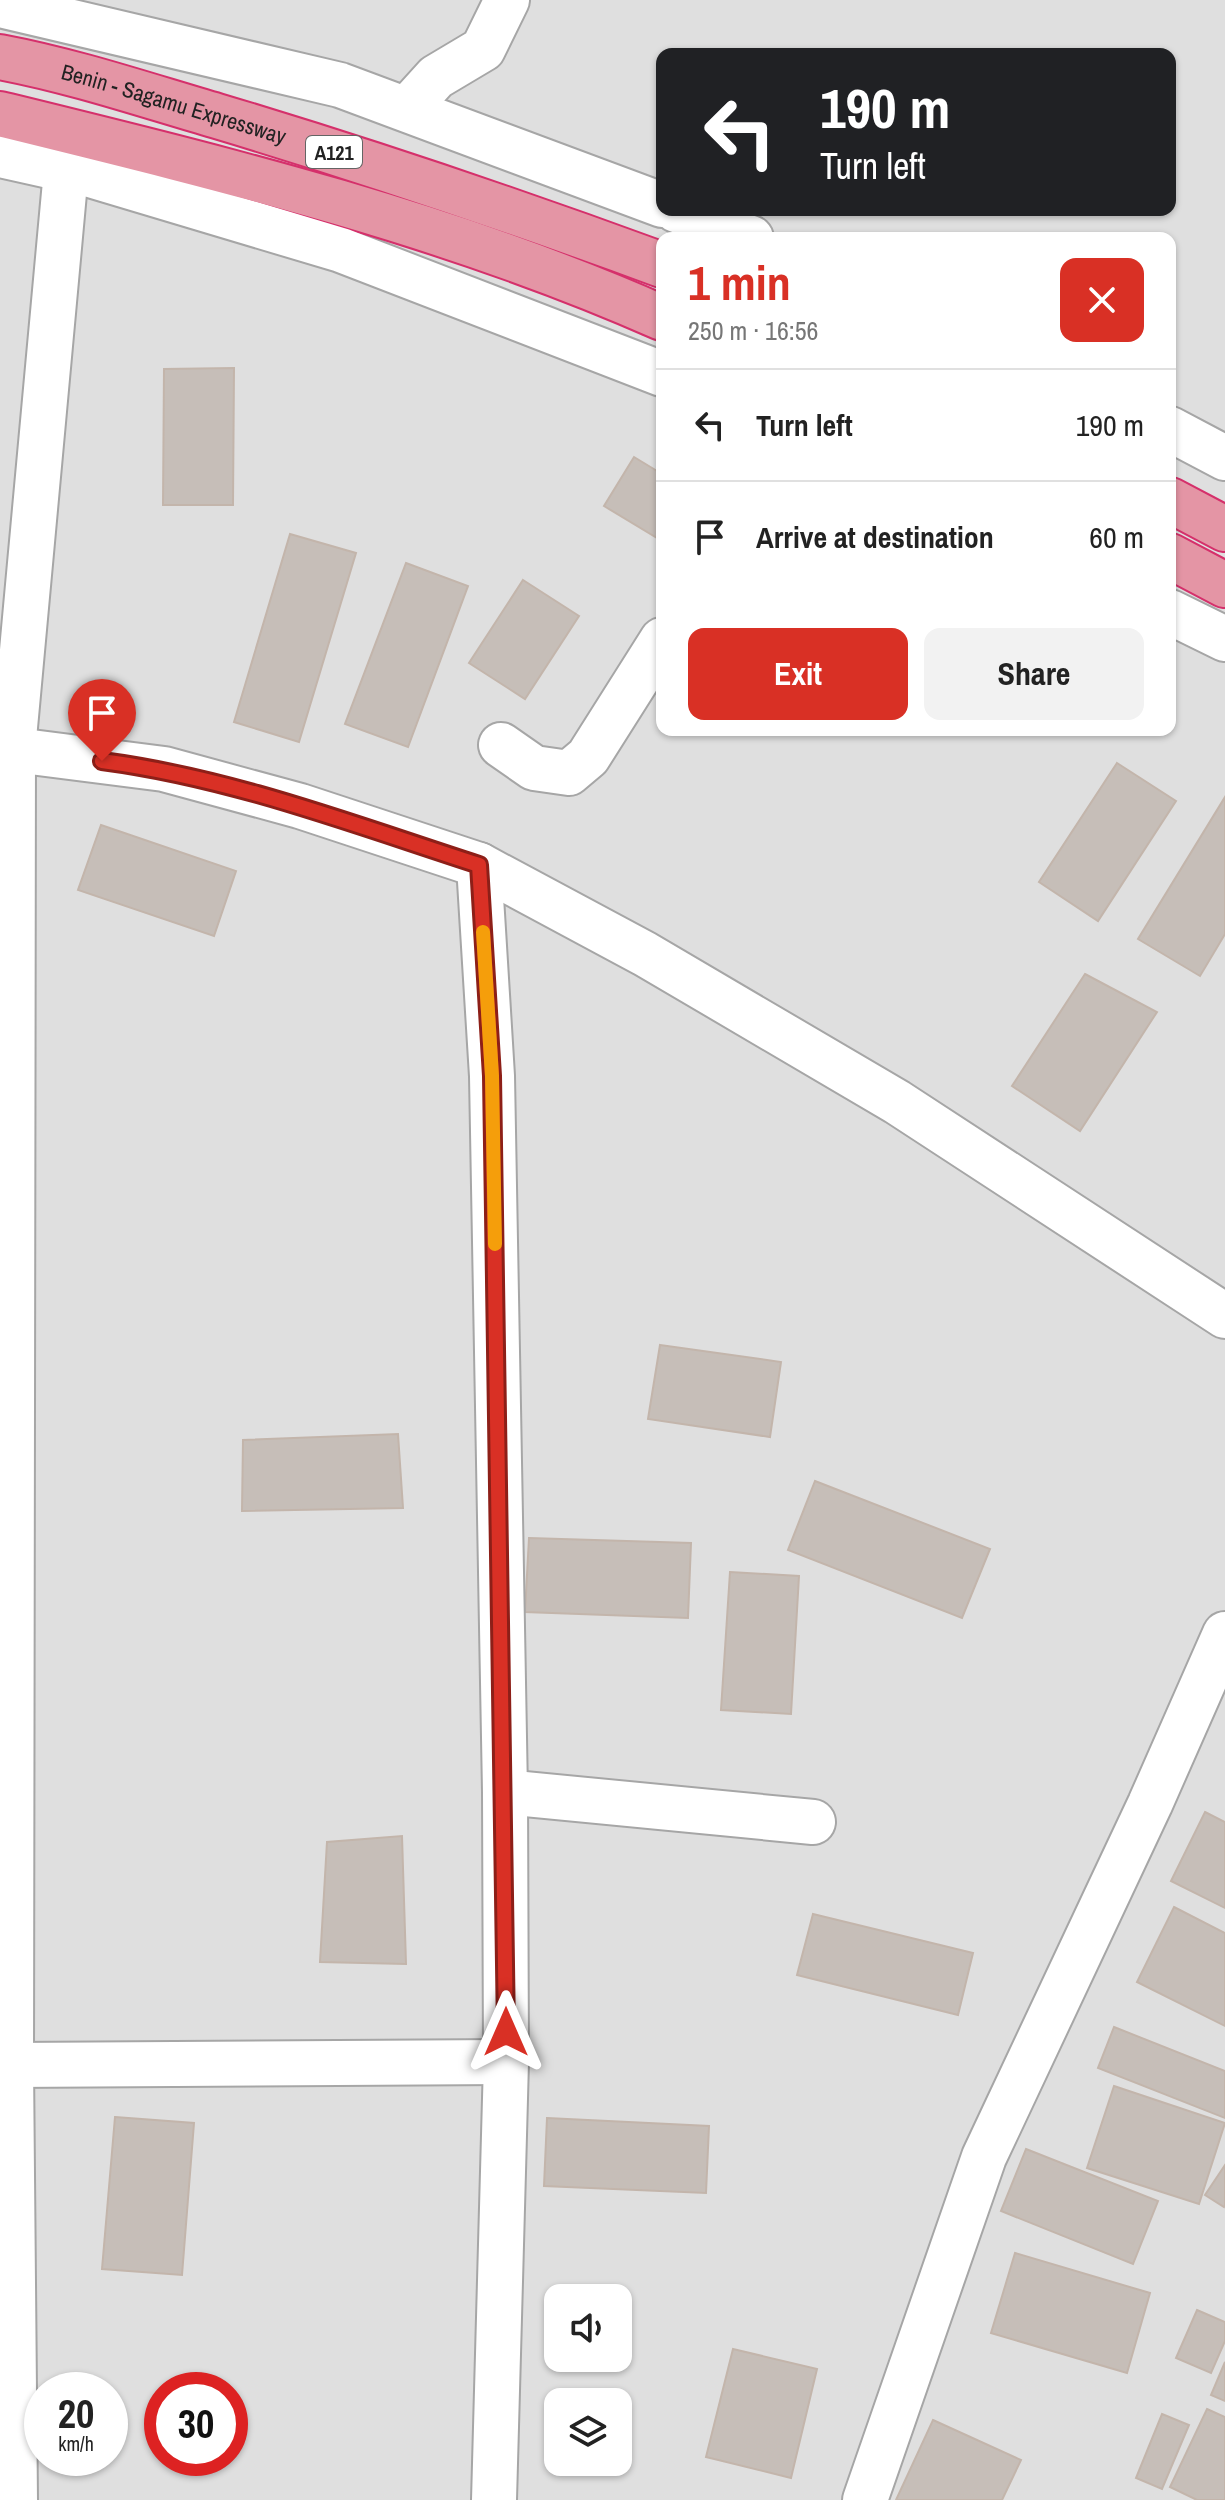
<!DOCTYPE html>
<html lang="en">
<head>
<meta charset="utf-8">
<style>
  body { margin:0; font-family:"Archivo Narrow",sans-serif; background:#f2f2f2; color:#222; height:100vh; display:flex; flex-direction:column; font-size:30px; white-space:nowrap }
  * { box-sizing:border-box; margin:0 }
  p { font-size:26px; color:#767676 }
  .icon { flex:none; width:44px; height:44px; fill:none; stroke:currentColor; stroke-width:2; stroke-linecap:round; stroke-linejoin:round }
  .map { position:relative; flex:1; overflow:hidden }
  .panel { position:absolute; left:656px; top:232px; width:520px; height:504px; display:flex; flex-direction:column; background:#fff; border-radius:16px; box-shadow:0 2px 6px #0004 }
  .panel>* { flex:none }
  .banner { position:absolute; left:656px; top:48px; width:520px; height:168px; border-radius:16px; box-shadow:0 2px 6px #0004; background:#202124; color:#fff; overflow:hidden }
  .tools { position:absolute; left:544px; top:2284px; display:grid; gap:16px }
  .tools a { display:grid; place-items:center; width:88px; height:88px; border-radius:16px; background:#fff; box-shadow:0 2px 6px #0004; font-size:40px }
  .speed { position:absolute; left:24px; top:2372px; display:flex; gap:16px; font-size:40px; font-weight:700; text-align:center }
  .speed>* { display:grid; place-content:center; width:104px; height:104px; border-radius:50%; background:#fff; box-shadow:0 2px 6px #0004; line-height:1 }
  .speed small { font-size:20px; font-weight:400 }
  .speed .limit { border:12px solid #d22; background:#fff; color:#111 }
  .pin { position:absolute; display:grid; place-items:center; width:68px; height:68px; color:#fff; margin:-82px -34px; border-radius:50% 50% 50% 0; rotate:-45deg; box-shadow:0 0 8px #0007 }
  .pin .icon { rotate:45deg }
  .me { position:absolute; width:88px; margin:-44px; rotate:0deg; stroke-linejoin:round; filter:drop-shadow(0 0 6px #0008) }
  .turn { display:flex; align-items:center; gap:28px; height:168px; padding:0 32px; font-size:36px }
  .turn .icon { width:104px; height:104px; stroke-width:2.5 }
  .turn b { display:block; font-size:56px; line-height:68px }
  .round { display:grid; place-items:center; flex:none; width:84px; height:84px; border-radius:16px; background:#f2f2f2 }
  .overview { display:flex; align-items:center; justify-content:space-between; height:136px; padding:0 32px }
  h1 { font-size:48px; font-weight:800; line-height:60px; color:#d93025 }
  .primary-button { display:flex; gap:16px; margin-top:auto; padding:16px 32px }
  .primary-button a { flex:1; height:92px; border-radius:16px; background:#d93025; color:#fff; font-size:32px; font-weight:800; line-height:92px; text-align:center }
  .primary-button a+a { background:#f2f2f2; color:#222 }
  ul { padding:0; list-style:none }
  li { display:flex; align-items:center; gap:24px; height:112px; padding:0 32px; border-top:2px solid #e0e0e0 }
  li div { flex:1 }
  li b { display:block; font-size:30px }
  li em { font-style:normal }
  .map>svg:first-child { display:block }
  .residential { fill:#dfdfdf; fill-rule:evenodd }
  .building { fill:#c6beb8; stroke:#c3b5ab; stroke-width:2 }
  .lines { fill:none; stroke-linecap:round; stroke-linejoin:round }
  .minor-casing { stroke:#a6a6a6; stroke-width:48 }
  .highway-casing { stroke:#d5306b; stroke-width:48 }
  .minor { stroke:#fff; stroke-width:44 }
  .highway { stroke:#e495a5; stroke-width:44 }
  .route-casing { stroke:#8d1f18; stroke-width:20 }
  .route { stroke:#d93025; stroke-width:14 }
  .slow { stroke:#f59e0b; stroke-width:14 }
  .labels { text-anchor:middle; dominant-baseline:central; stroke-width:6; stroke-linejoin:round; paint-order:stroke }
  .shield { fill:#fff; stroke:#646464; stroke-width:2 }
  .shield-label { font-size:20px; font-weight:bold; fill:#222 }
  .street-label { font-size:22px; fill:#222; stroke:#fff }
</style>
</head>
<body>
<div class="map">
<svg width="1225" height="2500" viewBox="0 0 1225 2500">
  <rect width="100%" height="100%" fill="#f1eee9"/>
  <!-- residential -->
  <path class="residential" d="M 0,0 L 1225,0 L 1225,2500 L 0,2500 ZM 662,54 L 1170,54 L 1170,210 L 662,210 ZM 662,238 L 1170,238 L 1170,730 L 662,730 ZM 558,2298 L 618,2298 L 618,2358 L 558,2358 ZM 42,2390 L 110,2390 L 110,2458 L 42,2458 ZM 162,2390 L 230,2390 L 230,2458 L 162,2458 ZM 558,2402 L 618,2402 L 618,2462 L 558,2462 Z"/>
  <!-- building -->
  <g class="building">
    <path d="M 234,368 L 233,505 L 163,505 L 164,369 Z"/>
    <path d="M 634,457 L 662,474 L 662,541 L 604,506 Z"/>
    <path d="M 290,534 L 356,553 L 299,742 L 234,722 Z"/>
    <path d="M 406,563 L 468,586 L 408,747 L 345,724 Z"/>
    <path d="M 523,580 L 579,616 L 525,699 L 469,663 Z"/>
    <path d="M 1117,763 L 1176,801 L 1098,921 L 1039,882 Z"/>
    <path d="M 1225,797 L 1225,934 L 1200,976 L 1138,939 Z"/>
    <path d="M 101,825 L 236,871 L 214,936 L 78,890 Z"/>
    <path d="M 1085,974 L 1157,1012 L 1080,1131 L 1012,1086 Z"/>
    <path d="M 660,1345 L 781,1362 L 770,1437 L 648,1419 Z"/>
    <path d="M 398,1434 L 403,1508 L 242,1511 L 243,1440 Z"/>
    <path d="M 815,1481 L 990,1549 L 962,1618 L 788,1550 Z"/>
    <path d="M 529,1538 L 691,1543 L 688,1618 L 525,1612 Z"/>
    <path d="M 730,1572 L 799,1576 L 791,1714 L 721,1710 Z"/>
    <path d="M 1205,1812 L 1225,1822 L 1225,1908 L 1171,1881 Z"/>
    <path d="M 402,1836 L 406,1964 L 320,1962 L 327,1842 Z"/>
    <path d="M 1174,1907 L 1225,1933 L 1225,2026 L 1137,1982 Z"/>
    <path d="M 813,1914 L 973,1953 L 958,2015 L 797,1975 Z"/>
    <path d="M 1114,2027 L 1225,2071 L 1225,2118 L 1098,2068 Z"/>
    <path d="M 1114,2086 L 1225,2123 L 1199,2204 L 1087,2168 Z"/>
    <path d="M 115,2117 L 194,2123 L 182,2275 L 102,2269 Z"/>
    <path d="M 547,2118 L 709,2126 L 706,2193 L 544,2186 Z"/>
    <path d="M 1026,2149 L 1158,2201 L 1133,2264 L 1001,2211 Z"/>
    <path d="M 1225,2165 L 1225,2205 L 1224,2207 L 1205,2195 Z"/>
    <path d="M 1015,2253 L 1150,2293 L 1127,2373 L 991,2333 Z"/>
    <path d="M 1197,2310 L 1225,2322 L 1225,2341 L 1211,2373 L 1176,2358 Z"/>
    <path d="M 733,2349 L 817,2369 L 791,2478 L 706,2457 Z"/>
    <path d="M 1225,2362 L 1225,2401 L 1211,2395 Z"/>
    <path d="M 1207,2409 L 1225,2417 L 1225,2500 L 1197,2500 L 1170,2487 Z"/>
    <path d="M 1162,2414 L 1189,2425 L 1162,2489 L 1136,2478 Z"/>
    <path d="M 933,2420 L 1021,2460 L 1002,2500 L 896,2500 Z"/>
  </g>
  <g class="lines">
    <!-- minor casing -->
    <g class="minor-casing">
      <g id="minor">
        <path d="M 0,5 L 340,85 L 662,205"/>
        <path d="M 407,109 L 436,77 L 483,49 L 507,0"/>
        <path d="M 0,155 L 90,175 L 341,250 L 662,374"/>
        <path d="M 676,210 L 751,238"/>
        <path d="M 1170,429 L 1225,458"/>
        <path d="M 1170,612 L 1225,639"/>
        <path d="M 501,745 L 534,768 L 569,773 L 588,757 L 662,640"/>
        <path d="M 0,748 L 164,769 L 300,806 L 479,865 L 645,954 L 897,1102 L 1225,1316"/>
        <path d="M 479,865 L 492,1076 L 505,1792 L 506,2062 L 494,2500"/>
        <path d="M 505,1792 L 813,1822"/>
        <path d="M 11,2065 L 506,2062"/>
        <path d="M 15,2500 L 11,2065 L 13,749 L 66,171"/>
        <path d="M 865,2500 L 984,2157 L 1150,1804 L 1225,1634"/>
      </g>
    </g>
    <!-- highway casing -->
    <g class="highway-casing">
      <g id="highway">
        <path id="s1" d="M 0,57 C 74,71 145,95 217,116 C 367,161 515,211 662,265"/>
        <path d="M 0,114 C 224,169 450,224 662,318"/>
        <path d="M 1170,500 L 1225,529"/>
        <path d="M 1170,556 L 1225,585"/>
      </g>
    </g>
    <!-- minor -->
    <use href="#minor" class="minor"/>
    <!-- highway -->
    <use href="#highway" class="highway"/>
  </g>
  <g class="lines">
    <!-- route casing -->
    <g class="route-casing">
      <path id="route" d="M 102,761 C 232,778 355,825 479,865 L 492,1076 L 506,2032"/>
    </g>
    <!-- route -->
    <use href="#route" class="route"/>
    <!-- slow -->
    <path class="slow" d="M 483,932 L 492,1076 L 495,1244"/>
  </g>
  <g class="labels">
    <!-- shield labels -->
    <rect class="shield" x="306" y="136" width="56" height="32" rx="6"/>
    <g class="shield-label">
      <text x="334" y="152">A121</text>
    </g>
    <!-- street labels -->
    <g class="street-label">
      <text stroke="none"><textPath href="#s1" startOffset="180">Benin - Sagamu Expressway</textPath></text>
    </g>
  </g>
</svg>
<div class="tools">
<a><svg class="icon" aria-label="sound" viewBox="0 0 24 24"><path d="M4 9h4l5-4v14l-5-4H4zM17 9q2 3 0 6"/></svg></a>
<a><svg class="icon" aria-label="layers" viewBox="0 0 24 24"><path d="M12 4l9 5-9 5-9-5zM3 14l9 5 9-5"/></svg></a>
</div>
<div class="speed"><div>20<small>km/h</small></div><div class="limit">30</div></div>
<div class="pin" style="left:102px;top:761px;background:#d93025"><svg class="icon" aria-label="arrive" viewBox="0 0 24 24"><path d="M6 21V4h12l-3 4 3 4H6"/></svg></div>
<svg class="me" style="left:506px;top:2032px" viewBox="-20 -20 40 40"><path d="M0-17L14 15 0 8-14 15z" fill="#d93025" stroke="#fff" stroke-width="4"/></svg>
<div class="banner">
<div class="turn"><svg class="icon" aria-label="left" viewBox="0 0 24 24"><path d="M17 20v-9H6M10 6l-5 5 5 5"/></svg><div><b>190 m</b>Turn left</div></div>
</div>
<section class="panel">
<div class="overview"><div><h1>1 min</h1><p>250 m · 16:56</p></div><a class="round" style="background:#d93025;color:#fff"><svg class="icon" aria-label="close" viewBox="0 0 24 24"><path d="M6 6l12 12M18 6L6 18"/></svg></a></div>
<ul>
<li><svg class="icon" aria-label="left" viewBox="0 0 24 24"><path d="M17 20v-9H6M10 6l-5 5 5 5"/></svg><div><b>Turn left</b></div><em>190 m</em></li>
<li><svg class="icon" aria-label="arrive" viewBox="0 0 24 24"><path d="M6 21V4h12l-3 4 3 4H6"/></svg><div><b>Arrive at destination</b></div><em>60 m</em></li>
</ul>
<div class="primary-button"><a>Exit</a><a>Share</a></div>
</section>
</div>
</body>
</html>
